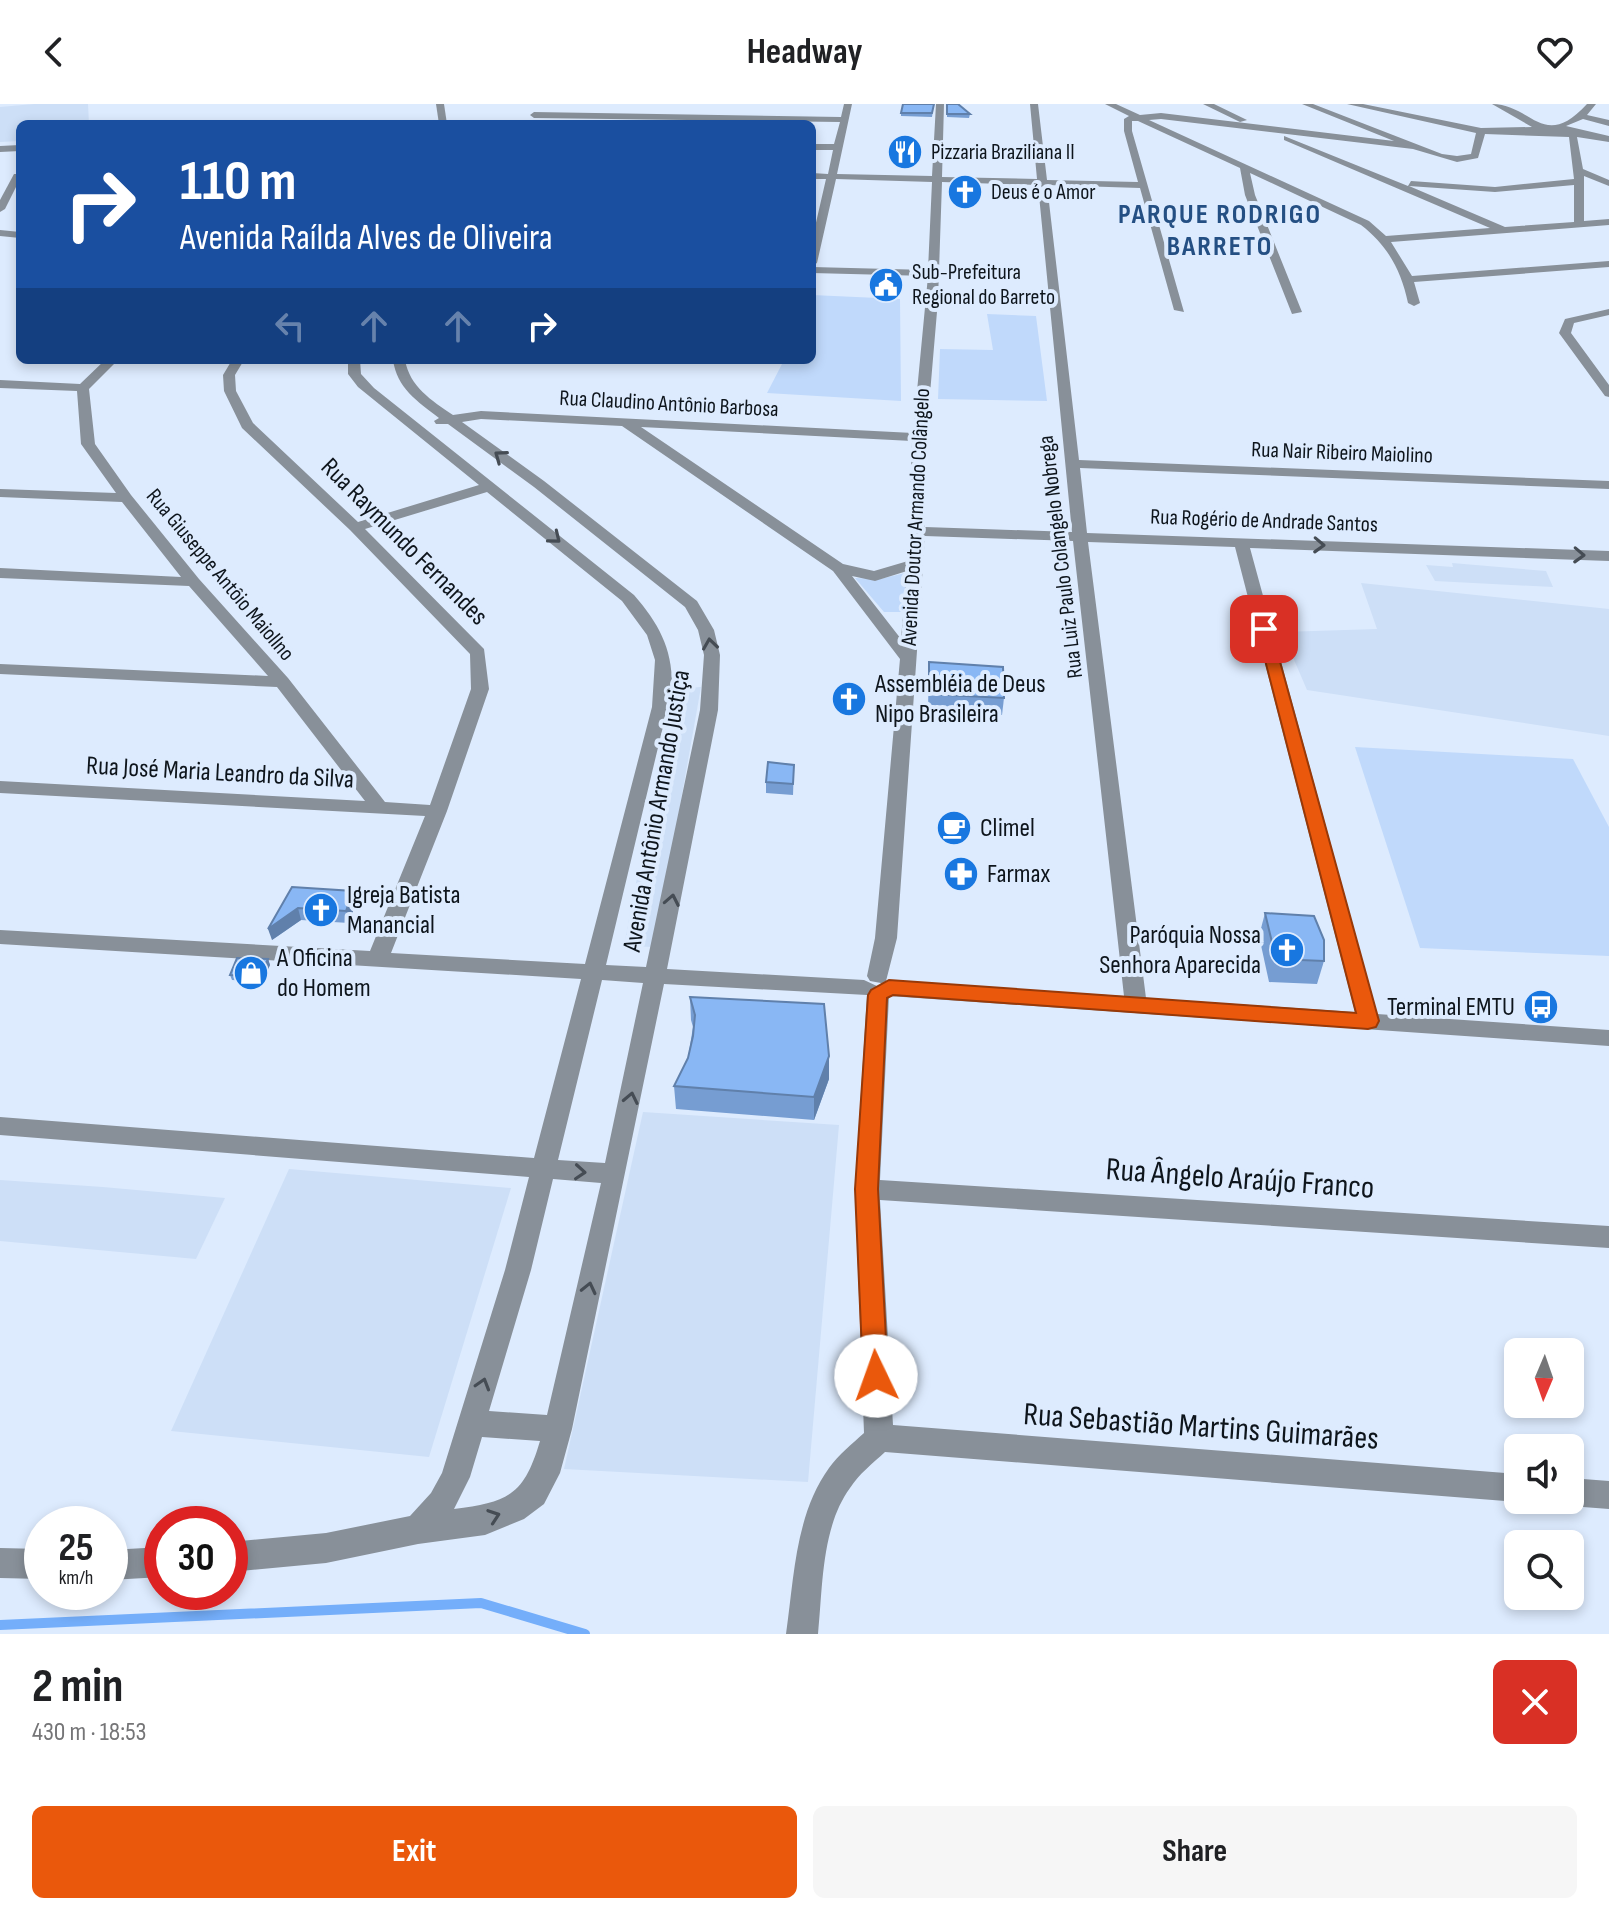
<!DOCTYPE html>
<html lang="en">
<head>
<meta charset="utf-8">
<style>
  body { margin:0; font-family:"Sofia Sans Condensed",sans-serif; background:#f6f6f6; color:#202124; height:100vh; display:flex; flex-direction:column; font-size:30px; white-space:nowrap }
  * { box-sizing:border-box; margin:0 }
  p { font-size:26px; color:#757577 }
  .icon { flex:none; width:44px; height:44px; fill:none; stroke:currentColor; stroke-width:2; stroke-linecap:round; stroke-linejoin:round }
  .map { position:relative; height:1530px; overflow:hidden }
  .drawer { display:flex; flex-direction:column; background:#fff; flex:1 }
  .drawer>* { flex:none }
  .banner { position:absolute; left:16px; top:16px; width:800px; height:244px; border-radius:12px; box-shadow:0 4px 12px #0003; background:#1a4fa0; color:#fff; overflow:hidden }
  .needle { width:52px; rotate:182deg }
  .controls { position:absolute; left:1504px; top:1234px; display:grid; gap:16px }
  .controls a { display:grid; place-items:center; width:80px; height:80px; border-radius:12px; background:#fff; box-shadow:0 4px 12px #0003; font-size:40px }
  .speed { position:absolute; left:24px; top:1402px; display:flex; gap:16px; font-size:40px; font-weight:700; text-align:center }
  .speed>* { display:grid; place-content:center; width:104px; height:104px; border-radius:50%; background:#fff; box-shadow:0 4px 12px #0003; line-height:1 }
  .speed small { font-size:20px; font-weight:400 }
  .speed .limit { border:12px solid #d22; background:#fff; color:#111 }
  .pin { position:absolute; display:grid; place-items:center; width:68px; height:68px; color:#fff; margin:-34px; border-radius:16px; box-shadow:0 4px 12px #0006 }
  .me { position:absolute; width:88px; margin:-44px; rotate:357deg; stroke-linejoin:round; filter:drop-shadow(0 0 6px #0008) }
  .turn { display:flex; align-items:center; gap:28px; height:168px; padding:0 32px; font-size:36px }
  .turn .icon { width:104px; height:104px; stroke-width:2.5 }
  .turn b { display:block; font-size:56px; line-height:68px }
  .lanes { display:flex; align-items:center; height:76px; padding:0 32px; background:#0003; justify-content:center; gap:40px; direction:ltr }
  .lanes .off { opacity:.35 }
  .round { display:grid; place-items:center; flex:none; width:84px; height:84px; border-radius:12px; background:#f6f6f6 }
  .headline { display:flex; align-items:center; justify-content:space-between; height:136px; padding:0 32px }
  h1 { font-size:48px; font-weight:700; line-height:60px }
  .primary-button { display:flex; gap:16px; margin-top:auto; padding:16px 32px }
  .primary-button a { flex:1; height:92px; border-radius:12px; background:#ea580c; color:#fff; font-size:32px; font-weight:700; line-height:92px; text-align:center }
  .primary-button a+a { background:#f6f6f6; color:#202124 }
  header { display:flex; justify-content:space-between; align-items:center; height:104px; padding:0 32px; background:#fff; font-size:36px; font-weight:700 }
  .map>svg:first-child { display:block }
  .built { fill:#cddff7 }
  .green { fill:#c0d9fb }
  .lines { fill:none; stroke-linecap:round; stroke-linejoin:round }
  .stream { stroke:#74aefa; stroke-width:10 }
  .minor { fill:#889099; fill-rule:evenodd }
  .wall { fill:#769dd2 }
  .shaded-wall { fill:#6080ab }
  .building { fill:#89b7f4; stroke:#6080ab; stroke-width:2 }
  .oneway { stroke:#454c54 }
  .route { fill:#ea580c; stroke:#983908; stroke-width:2 }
  .labels { text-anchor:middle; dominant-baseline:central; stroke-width:8; stroke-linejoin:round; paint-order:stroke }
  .far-poi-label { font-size:22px; fill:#0e151c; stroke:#ddebfe; text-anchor:start }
  .far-street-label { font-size:22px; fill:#0e151c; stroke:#ddebfe }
  .street-label { font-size:26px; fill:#0e151c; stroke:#ddebfe }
  .poi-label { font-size:26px; fill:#0e151c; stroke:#ddebfe; text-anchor:start }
  .far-district-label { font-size:28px; font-weight:bold; letter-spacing:2px; fill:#244f83; stroke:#ddebfe }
  .near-street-label { font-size:32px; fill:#0e151c; stroke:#ddebfe }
</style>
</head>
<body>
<header><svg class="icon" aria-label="back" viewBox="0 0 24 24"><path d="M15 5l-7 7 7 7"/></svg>Headway<svg class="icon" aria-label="heart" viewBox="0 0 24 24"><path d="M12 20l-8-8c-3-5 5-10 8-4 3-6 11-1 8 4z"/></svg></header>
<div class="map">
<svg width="1609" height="1530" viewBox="0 0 1609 1530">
  <rect width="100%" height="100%" fill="#ddebfe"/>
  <!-- built -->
  <g class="built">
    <path d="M 34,0 L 88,0 L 89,20 L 20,20 L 20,37 L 0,38 L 0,3 Z"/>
    <path d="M 1452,459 L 1546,467 L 1553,483 L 1435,477 L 1426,461 L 1453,463 Z"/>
    <path d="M 1361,479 L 1609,505 L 1609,632 L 1307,586 L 1282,528 L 1377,525 Z"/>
    <path d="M 701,583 L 655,843 L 624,842 L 673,585 Z"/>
    <path d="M 643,1008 L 839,1021 L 808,1378 L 564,1365 Z"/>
    <path d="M 289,1065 L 511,1084 L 429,1353 L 171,1327 Z"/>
    <path d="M 0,1076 L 103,1083 L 225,1094 L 196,1155 L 0,1137 Z"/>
  </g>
  <!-- green -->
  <g class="green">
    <path d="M 812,191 L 900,195 L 901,297 L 767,289 L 782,260 L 712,256 L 812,256 Z"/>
    <path d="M 987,210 L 1036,212 L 1047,297 L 938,295 L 940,245 L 993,246 Z"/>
    <path d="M 905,469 L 906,508 L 884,508 L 855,474 L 880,475 Z"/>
    <path d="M 1355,643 L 1573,655 L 1609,723 L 1609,852 L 1420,844 Z"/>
  </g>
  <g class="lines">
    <!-- stream -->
    <path class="stream" d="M 0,1521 L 481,1499 L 585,1530"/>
    <!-- minor -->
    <g class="minor">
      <path d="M 436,0 L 444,0 L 447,20 L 439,20 Z"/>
      <path d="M 844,0 L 852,0 L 837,70 L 932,72 L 936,0 L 944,0 L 942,73 L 1037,75 L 1030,0 L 1038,0 L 1047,76 L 1138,78 L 1124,27 L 1124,15 L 1129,12 L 1105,0 L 1116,0 L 1140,11 L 1161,9 L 1394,37 L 1302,0 L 1313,0 L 1442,50 L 1457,52 L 1471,50 L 1476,29 L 1347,0 L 1363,0 L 1481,24 L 1532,23 L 1492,0 C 1532,0 1543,48 1587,0 L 1596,0 L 1587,11 L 1609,16 L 1609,22 L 1583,15 L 1566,22 L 1609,32 L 1609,38 L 1577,33 L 1583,65 L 1609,76 L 1609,82 L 1584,72 L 1584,117 L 1609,115 L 1609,121 L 1391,138 L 1412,172 L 1609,157 L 1609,163 L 1414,178 L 1420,199 L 1414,202 L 1408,199 C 1401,166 1388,142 1361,121 L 1250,69 L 1255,91 L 1302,208 L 1292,210 L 1245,91 L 1240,64 L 1138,17 L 1132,17 L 1132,27 L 1184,208 L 1174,206 L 1140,84 L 1047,81 L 1079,356 L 1609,377 L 1609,385 L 1080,364 L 1087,429 L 1609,447 L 1609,457 L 1250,444 L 1377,910 L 1609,926 L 1609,942 L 889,892 L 880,1076 L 1609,1122 L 1609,1144 L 880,1096 L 893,1321 L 1518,1370 L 1518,1396 L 1524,1396 L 1518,1398 L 885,1348 C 873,1359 859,1370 850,1384 C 821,1424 823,1483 818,1530 L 786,1530 C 794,1475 795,1411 829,1364 C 839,1350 852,1340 864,1329 L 855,1085 L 867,891 L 664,880 L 572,1325 L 560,1369 L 544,1400 L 524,1415 L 485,1431 L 418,1440 L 326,1459 L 230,1468 L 230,1438 L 326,1429 L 410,1412 L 431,1389 L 442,1369 L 505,1166 L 529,1073 L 0,1031 L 0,1013 L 534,1054 L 581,875 L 0,840 L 0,826 L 370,847 L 425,712 L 0,689 L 0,677 L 365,697 L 277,583 L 0,570 L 0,560 L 268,572 L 189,482 L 0,474 L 0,464 L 181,473 L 122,398 L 0,393 L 0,385 L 116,389 L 81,340 L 77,287 L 0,284 L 0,276 L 80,280 L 105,256 L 118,256 L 89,285 L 95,340 L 131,391 L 199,475 L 288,574 L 385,698 L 430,701 L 471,585 L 470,550 L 350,426 L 242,324 L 224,287 L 223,271 L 232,256 L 244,256 L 235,271 L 236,287 L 253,319 L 358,418 L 479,381 L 358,283 L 348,270 L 348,256 L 360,256 L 361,270 L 374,284 L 634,491 C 659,520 673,545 672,585 L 606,861 L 646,863 L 700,606 L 704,551 L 698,526 L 685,503 L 534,383 L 448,320 L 436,320 L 434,317 L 439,314 C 417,297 397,284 393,256 L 405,256 C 410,283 431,296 453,311 L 481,307 L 913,329 L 928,172 L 812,169 L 812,163 L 928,166 L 932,78 L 836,75 L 817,159 L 812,162 L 812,136 L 826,75 L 812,75 L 812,69 L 828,70 L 833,46 L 812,46 L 812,40 L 834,40 L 840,18 L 534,14 L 530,11 L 534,8 L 841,13 ZM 1161,15 L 1413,45 L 1457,58 L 1478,54 L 1485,30 L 1569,33 L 1574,75 L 1495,83 L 1411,77 L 1408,82 L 1284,32 L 1284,36 L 1490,124 L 1386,132 L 1369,117 L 1149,16 ZM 942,78 L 1038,81 L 1072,428 L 925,423 L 924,360 L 938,196 ZM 1574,81 L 1574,118 L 1505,123 L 1409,82 L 1495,88 ZM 481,315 L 622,322 L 833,467 L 900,555 L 875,834 L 867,872 L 870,877 L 881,879 L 879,883 L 864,876 L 667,865 L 718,606 L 720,551 L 714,526 L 697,497 L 544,377 L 462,318 ZM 641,323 L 912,337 L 908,457 L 874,467 L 843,460 ZM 487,388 L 622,497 L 647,531 L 655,556 L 652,603 L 585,860 L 391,849 L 447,707 L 489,585 L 484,545 L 365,425 ZM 925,432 L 1073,437 L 1124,892 L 886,877 L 897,834 ZM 1088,438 L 1235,443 L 1355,908 L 1146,894 ZM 907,467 L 901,535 L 852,472 L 875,477 ZM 602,876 L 643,879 L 605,1059 L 558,1056 ZM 553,1075 L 601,1079 L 547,1311 L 489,1307 L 531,1166 ZM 482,1333 L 540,1337 C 524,1391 509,1398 454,1405 L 470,1373 Z"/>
      <path d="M 1203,0 L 1214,0 L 1247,16 L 1240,18 Z"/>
      <path d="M 325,17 L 346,20 L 321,20 Z"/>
      <path d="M 20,41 L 20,47 L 0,48 L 0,42 Z"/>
      <path d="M 14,70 L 20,70 L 20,75 L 5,105 L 0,108 L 0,96 Z"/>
      <path d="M 0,126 L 20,128 L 20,134 L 0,132 Z"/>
      <path d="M 1609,205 L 1609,211 L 1574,219 L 1571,229 L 1609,281 L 1609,293 L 1605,292 L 1559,229 L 1565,215 Z"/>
      <path d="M 1570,1374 L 1609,1377 L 1609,1405 L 1570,1402 L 1560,1398 L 1570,1396 Z"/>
      <path d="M 162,1443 L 162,1473 L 110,1476 L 110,1446 Z"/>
      <path d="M 0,1444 L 42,1445 L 42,1475 L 0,1474 Z"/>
    </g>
  </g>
  <!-- wall -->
  <g class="wall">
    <path d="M 934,0 L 932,13 L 901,12 L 901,9 Z"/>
    <path d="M 947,0 L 970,10 L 969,14 L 947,13 Z"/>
    <path d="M 929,558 L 1004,594 L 1002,611 L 928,606 Z"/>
    <path d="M 794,661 L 793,691 L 766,689 L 766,678 Z"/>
    <path d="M 292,783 L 356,798 L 349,819 L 301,816 L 272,836 Z"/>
    <path d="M 1265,809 L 1324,857 L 1317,880 L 1269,878 L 1259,832 Z"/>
    <path d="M 268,855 L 270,861 L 262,878 L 232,876 L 230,871 Z"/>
    <path d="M 690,893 L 829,952 L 829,975 L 814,1016 L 676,1005 L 674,982 L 688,954 L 693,923 L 691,916 Z"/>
  </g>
  <!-- shaded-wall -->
  <g class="shaded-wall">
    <path d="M 353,787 L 356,798 L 349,819 L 346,807 Z"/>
    <path d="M 298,804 L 301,816 L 272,836 L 268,825 Z"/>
    <path d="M 268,855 L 270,861 L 262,878 L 260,872 Z"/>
    <path d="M 829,952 L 829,975 L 814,1016 L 814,993 Z"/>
  </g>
  <!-- building -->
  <g class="building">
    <path d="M 903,0 L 934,0 L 932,9 L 901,9 Z"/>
    <path d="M 947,0 L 958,0 L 970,10 L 947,10 Z"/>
    <path d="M 929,558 L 1003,563 L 1004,594 L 929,590 Z"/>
    <path d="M 768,658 L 794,661 L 793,680 L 766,678 Z"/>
    <path d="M 292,783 L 353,787 L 346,807 L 298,804 L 268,825 Z"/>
    <path d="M 1265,809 L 1314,812 L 1324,836 L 1324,857 L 1276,855 Z"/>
    <path d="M 237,854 L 268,855 L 260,872 L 230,871 Z"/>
    <path d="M 690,893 L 824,900 L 829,952 L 814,993 L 674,982 L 688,954 L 693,932 L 695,911 Z"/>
  </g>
  <!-- one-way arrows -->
  <defs><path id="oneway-chevron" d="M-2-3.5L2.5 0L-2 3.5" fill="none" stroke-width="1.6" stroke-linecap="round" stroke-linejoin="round" transform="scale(2)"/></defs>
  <g class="oneway">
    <use href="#oneway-chevron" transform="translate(500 352) rotate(-144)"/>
    <use href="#oneway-chevron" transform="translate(555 434) rotate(39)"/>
    <use href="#oneway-chevron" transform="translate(1319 441) rotate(2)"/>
    <use href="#oneway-chevron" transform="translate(1579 451) rotate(2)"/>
    <use href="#oneway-chevron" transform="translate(710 540) rotate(-98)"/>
    <use href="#oneway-chevron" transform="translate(672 796) rotate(-79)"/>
    <use href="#oneway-chevron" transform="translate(631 994) rotate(-78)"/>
    <use href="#oneway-chevron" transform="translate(580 1068) rotate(4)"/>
    <use href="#oneway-chevron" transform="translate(589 1184) rotate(-77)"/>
    <use href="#oneway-chevron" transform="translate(483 1280) rotate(-73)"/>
    <use href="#oneway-chevron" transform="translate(494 1412) rotate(-19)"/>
  </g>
  <!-- route -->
  <path class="route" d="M 1264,520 L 1271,525 L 1379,917 L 1376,923 L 1368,925 L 893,891 L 887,894 L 878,1085 L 888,1272 L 885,1280 L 876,1283 L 867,1280 L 863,1272 L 855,1085 L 868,891 L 871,886 L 889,876 L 1356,909 L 1257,525 Z"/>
  <!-- icons -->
  <defs>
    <g id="restaurant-disc" transform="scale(1.8)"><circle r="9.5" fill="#1877e0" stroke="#ddebfe"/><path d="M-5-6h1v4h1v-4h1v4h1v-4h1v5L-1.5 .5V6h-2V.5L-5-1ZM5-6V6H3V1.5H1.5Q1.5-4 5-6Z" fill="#fff"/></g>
    <g id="church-disc" transform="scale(1.8)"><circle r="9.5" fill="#1877e0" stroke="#ddebfe"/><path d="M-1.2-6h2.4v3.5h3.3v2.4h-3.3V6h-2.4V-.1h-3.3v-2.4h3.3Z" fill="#fff"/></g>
    <g id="civic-disc" transform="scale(1.8)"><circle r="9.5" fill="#1877e0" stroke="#ddebfe"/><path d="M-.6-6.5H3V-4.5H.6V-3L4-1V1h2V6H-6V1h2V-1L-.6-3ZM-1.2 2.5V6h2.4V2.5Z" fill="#fff"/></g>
    <g id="cafe-disc" transform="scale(1.8)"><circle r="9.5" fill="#1877e0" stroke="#ddebfe"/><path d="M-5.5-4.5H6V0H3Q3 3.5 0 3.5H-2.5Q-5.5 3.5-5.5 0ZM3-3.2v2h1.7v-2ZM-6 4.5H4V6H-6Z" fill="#fff"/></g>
    <g id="pharmacy-disc" transform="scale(1.8)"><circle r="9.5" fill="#1877e0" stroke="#ddebfe"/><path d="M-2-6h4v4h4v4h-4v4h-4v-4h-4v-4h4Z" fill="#fff"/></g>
    <g id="shop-disc" transform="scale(1.8)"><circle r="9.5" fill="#1877e0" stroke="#ddebfe"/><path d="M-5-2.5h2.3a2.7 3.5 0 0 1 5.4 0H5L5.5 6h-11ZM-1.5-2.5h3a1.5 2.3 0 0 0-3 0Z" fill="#fff"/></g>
    <g id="bus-disc" transform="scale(1.8)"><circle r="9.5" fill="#1877e0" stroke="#ddebfe"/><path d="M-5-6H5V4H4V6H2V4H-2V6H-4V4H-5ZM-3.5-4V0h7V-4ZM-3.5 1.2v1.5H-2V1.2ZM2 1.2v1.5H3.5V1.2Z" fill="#fff"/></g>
  </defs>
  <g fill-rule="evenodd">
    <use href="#restaurant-disc" x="905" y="48"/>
    <use href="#church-disc" x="965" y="88"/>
    <use href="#civic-disc" x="886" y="181"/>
    <use href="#church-disc" x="849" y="595"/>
    <use href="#cafe-disc" x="954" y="724"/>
    <use href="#pharmacy-disc" x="961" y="770"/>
    <use href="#church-disc" x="321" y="806"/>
    <use href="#church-disc" x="1287" y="846"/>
    <use href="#shop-disc" x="251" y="869"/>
    <use href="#bus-disc" x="1541" y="903"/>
  </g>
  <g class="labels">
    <!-- far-poi labels -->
    <g class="far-poi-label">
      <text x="931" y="48">Pizzaria Braziliana II</text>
      <text x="991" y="88">Deus é o Amor</text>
      <text x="912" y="168">Sub-Prefeitura<tspan x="912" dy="25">Regional do Barreto</tspan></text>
    </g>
    <!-- far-street labels -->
    <g class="far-street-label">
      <text transform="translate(669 300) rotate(3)">Rua Claudino Antônio Barbosa</text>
      <text transform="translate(1342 349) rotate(2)">Rua Nair Ribeiro Maiolino</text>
      <text transform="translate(916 413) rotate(-87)">Avenida Doutor Armando Colângelo</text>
      <text transform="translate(1264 417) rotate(2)">Rua Rogério de Andrade Santos</text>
      <text transform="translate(1061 453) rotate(-97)">Rua Luiz Paulo Colangelo Nobrega</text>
      <text transform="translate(220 471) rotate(50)">Rua Giuseppe Antôio Maiollno</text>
    </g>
    <!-- street labels -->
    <g class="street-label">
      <text transform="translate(404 438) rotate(45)">Rua Raymundo Fernandes</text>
      <text transform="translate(220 669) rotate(3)">Rua José Maria Leandro da Silva</text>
      <text transform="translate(657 707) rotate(-80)">Avenida Antônio Armando Justiça</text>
    </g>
    <!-- poi labels -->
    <g class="poi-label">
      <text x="875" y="580">Assembléia de Deus<tspan x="875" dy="30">Nipo Brasileira</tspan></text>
      <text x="980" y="724">Climel</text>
      <text x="987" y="770">Farmax</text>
      <text x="347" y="791">Igreja Batista<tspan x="347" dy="30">Manancial</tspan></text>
      <text x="1261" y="831" text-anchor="end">Paróquia Nossa<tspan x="1261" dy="30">Senhora Aparecida</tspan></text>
      <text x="277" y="854">A Oficina<tspan x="277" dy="30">do Homem</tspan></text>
      <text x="1515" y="903" text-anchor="end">Terminal EMTU</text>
    </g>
    <!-- far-district labels -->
    <g class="far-district-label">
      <text x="1220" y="110">PARQUE RODRIGO<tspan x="1220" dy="32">BARRETO</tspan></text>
    </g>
    <!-- near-street labels -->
    <g class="near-street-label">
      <text transform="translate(1240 1075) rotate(4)">Rua Ângelo Araújo Franco</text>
      <text transform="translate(1201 1323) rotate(4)">Rua Sebastião Martins Guimarães</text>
    </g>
  </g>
</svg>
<div class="controls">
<a><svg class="needle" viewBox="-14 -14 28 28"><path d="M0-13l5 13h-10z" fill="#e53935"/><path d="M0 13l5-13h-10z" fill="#757577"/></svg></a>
<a><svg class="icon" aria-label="sound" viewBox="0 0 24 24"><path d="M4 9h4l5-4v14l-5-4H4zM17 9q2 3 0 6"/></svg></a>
<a><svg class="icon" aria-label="search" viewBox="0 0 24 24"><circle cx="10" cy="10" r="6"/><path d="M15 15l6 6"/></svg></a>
</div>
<div class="speed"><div>25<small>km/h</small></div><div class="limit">30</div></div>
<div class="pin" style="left:1264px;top:525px;background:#d93025"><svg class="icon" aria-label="arrive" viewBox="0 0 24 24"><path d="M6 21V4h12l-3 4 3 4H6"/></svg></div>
<svg class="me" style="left:876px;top:1272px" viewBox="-20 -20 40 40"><circle r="19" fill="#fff"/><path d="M0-13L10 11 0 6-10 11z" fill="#ea580c"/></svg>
<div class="banner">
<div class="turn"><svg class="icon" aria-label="right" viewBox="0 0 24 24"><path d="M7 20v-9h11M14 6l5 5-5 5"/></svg><div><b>110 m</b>Avenida Raílda Alves de Oliveira</div></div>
<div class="lanes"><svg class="icon off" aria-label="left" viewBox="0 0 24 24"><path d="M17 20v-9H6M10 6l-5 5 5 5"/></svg><svg class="icon off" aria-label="ahead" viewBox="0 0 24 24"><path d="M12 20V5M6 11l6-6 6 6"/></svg><svg class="icon off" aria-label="ahead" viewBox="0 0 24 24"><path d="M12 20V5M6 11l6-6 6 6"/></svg><svg class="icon" aria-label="right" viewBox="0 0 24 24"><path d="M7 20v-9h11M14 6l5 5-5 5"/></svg></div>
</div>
</div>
<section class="drawer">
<div class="headline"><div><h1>2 min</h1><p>430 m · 18:53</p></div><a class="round" style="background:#d93025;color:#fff"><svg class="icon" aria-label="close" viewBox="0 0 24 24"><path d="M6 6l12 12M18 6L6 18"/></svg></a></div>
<div class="primary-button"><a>Exit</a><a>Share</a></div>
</section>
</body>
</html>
